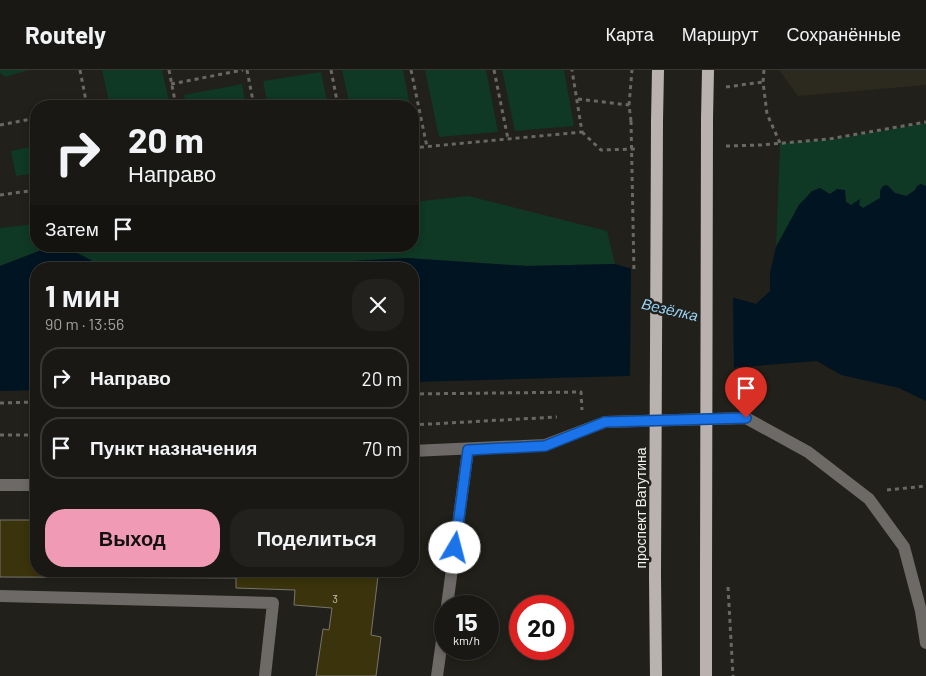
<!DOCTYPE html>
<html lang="ru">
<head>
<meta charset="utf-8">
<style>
  body { margin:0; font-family:Barlow,sans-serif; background:#22211d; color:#f1f3f6; height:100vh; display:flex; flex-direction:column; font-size:19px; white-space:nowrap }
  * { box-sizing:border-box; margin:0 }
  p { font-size:16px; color:#9fa0a0 }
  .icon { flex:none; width:28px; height:28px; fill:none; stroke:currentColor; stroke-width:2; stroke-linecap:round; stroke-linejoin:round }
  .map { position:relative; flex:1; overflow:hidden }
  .sheet { position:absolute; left:30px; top:192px; width:389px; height:315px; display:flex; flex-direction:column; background:#191814; border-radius:20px; box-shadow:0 2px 8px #0003,0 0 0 1px #373734 }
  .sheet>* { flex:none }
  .guide { position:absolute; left:30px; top:30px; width:389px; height:152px; border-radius:20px; box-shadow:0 2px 8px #0003,0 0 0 1px #373734; background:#191814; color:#f1f3f6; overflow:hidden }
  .speed { position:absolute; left:434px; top:525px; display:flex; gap:10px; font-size:25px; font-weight:700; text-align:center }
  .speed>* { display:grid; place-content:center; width:65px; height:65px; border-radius:50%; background:#191814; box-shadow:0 2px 8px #0003,0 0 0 1px #373734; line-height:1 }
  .speed small { font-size:12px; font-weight:400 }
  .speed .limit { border:8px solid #d22; background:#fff; color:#111 }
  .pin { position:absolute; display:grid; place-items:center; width:42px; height:42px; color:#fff; margin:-51px -21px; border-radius:50% 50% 50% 0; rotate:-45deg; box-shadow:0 0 5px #0007 }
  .pin .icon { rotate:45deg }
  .me { position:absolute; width:55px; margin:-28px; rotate:8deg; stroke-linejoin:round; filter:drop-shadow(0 0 4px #0008) }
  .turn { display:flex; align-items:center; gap:18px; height:105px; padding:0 15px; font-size:22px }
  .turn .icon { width:65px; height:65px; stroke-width:2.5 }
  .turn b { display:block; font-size:35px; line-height:42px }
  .then { display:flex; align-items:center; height:48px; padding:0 15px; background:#0003; gap:10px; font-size:19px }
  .round { display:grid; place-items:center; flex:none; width:52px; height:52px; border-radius:20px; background:#22211d }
  .summary { display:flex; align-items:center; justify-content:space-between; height:85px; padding:0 15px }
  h1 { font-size:30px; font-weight:700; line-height:38px }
  .action { display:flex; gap:10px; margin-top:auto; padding:10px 15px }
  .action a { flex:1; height:58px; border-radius:20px; background:#f09ab5; color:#111; font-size:20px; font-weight:700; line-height:58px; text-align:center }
  .action a+a { background:#22211d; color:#f1f3f6 }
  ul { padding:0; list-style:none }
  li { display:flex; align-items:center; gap:15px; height:62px; margin:0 10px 8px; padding:0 5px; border:2px solid #373734; border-radius:20px }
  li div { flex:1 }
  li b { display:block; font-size:19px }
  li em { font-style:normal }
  header { display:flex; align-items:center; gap:30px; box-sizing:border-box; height:70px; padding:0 25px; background:#191814; border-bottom:1px solid #373734 }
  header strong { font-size:24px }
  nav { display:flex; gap:28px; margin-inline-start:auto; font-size:18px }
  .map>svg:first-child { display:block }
  .built { fill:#2c2a1e }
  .green { fill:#0f3825 }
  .water { fill:#001422 }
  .pier { fill:#21201a }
  .building { fill:#3a330b; stroke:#77756e }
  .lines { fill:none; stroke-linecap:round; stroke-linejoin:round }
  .path { stroke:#696863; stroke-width:3; stroke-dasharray:4 4; stroke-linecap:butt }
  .lane { stroke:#6c6967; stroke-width:12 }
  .primary { stroke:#bab2af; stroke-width:12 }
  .path-bridge { stroke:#696863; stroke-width:3; stroke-dasharray:4 4; stroke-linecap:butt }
  .primary-bridge { stroke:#bab2af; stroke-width:12 }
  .route-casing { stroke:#114b97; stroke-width:12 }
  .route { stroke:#1a73e8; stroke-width:9 }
  .labels { text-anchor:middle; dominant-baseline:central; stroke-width:5; stroke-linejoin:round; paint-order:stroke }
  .number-label { font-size:11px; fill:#c6c4b7 }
  .street-label { font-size:14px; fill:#f4f4f0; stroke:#21201a }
  .water-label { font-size:15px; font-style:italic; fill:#98d3f9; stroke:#21201a }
</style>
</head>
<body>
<header>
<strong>Routely</strong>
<nav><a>Карта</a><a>Маршрут</a><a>Сохранённые</a></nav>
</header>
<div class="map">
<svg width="926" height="606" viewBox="0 0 926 606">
  <rect width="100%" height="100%" fill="#21201a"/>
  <!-- built -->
  <path class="built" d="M 779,0 L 926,0 L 926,15 L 798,26 Z"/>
  <!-- green -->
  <g class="green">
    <path d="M 0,0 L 29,0 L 5,7 L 0,3 Z"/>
    <path d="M 102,0 L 162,0 L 170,36 L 110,36 Z"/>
    <path d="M 342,0 L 403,0 L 410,36 L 350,36 Z"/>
    <path d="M 425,0 L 486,0 L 498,62 L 439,67 Z"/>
    <path d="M 502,0 L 564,0 L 574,56 L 515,61 Z"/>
    <path d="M 321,2 L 328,36 L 268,36 L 263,11 Z"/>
    <path d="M 242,14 L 246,36 L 186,36 L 184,25 Z"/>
    <path d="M 926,53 L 926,116 L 921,114 L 917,116 L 916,119 L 906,126 L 895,123 L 887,115 L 880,121 L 881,128 L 863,138 L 859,135 L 860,130 L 851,135 L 846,132 L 845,126 L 835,122 L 830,124 L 819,118 L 799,135 L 776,177 L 780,73 L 829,70 Z"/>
    <path d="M 36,76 L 36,103 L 16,106 L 11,81 Z"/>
    <path d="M 468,126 L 607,161 L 615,194 L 527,196 L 406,188 L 261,196 L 102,196 L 64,176 L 412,176 L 413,132 Z"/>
    <path d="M 36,154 L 36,176 L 52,176 L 0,196 L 0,158 Z"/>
  </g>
  <!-- water -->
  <path class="water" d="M 921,114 L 926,116 L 926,331 L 899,318 L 841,305 L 817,291 L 627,306 L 413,312 L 412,199 L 36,199 L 36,320 L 0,321 L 0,196 L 52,176 L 64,176 L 102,196 L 261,196 L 406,188 L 527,196 L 615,194 L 756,234 L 770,221 L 770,203 L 776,177 L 799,135 L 812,121 L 820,118 L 830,124 L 837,119 L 845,120 L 846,132 L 851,135 L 860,129 L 859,135 L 863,138 L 880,128 L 880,121 L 883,116 L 887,115 L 895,123 L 906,126 C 911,123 915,122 917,116 Z"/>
  <!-- pier -->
  <path class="pier" d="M 631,196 L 733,225 L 734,300 L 630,309 Z"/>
  <!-- building -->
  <path class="building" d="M 0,450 L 36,450 L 36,501 L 359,501 L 358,504 L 378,506 L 371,565 L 381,567 L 376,606 L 316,606 L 323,559 L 329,560 L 332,538 L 294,535 L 295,520 L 236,518 L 236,508 L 0,507 Z"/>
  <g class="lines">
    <!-- path -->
    <g class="path">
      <path d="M 80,0 L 87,36"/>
      <path d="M 169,0 L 176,36"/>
      <path d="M 247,0 L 254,36"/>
      <path d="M 331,0 L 338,36"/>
      <path d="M 411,0 L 427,77"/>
      <path d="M 494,0 L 508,69"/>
      <path d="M 764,0 L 763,12 L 767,44 L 780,73"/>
      <path d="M 171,14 L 243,0"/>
      <path d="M 726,17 L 763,12"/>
      <path d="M 578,29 L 629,35"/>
      <path d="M 631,51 L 629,35 L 632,0"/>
      <path d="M 0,55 L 36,48"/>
      <path d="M 582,62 L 601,80 L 637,79"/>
      <path d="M 726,76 L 761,75 L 829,69 L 926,52"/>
      <path d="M 412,78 L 582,62 L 572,0"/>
      <path d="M 0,125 L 36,120"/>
      <path d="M 412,324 L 581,322 L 582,340"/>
      <path d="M 0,333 L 36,332"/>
      <path d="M 412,355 L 557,347"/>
      <path d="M 0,365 L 36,365"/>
      <path d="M 887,420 L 926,416"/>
      <path d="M 728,517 L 733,606"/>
    </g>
    <!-- lane -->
    <g class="lane">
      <path d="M 412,381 L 545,375 L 605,352 L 746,348 L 808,382 L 869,429 L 904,477 L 921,541 L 926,573"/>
      <path d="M 0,415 L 36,415"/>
      <path d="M 0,526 L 273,533 L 265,606"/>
      <path d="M 447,536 L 468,380"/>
      <path d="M 437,606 L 445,549"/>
    </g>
    <!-- primary -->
    <g class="primary">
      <path d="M 707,49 L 708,0"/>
      <path d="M 657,51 L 658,0"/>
      <path d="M 655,506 L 656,606"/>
      <path d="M 706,507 L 706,606"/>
    </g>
    <!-- path-bridge -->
    <path class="path-bridge" d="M 631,51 L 634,203"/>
    <!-- primary-bridge -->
    <g class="primary-bridge">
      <path d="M 655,506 L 657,51"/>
      <path d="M 706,507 L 707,49"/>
    </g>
  </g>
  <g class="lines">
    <!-- route casing -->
    <g class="route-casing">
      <path id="route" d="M 455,478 L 468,380 L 545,376 L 605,352 L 746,348"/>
    </g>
    <!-- route -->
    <use href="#route" class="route"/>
  </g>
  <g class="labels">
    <!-- number labels -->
    <g class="number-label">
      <text x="335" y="528">3</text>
    </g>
    <!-- street labels -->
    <g class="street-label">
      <text transform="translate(640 438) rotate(-90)">проспект Ватутина</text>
    </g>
    <!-- water labels -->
    <g class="water-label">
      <text transform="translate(670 239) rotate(13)">Везёлка</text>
    </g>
  </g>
</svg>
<div class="speed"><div>15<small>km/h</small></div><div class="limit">20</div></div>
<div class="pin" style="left:746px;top:348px;background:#d93025"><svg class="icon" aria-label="arrive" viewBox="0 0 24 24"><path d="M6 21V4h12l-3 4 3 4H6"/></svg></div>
<svg class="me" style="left:455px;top:478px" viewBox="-20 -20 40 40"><circle r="19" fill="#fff"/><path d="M0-13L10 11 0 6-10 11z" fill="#1a73e8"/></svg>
<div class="guide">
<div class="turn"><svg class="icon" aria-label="right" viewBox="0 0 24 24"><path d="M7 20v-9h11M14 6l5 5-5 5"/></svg><div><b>20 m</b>Направо</div></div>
<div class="then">Затем<svg class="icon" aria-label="arrive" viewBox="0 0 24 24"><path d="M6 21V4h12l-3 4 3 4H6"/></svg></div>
</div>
<section class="sheet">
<div class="summary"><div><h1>1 мин</h1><p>90 m · 13:56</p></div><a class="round"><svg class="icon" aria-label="close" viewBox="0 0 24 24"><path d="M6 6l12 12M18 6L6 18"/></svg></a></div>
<ul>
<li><svg class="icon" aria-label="right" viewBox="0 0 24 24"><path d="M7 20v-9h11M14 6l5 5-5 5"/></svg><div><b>Направо</b></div><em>20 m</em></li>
<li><svg class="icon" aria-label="arrive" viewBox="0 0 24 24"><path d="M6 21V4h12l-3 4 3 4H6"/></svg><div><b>Пункт назначения</b></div><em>70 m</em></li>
</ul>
<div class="action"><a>Выход</a><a>Поделиться</a></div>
</section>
</div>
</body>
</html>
